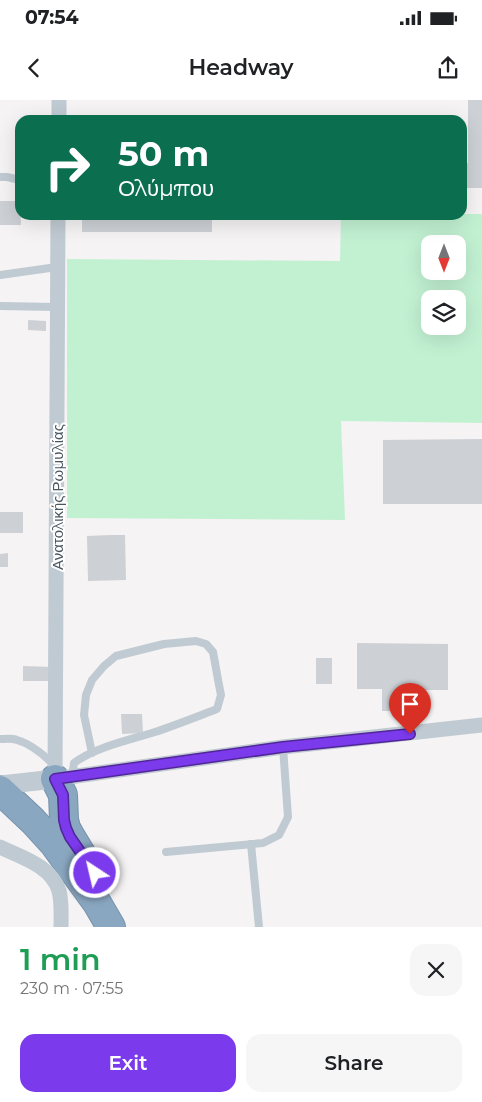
<!DOCTYPE html>
<html lang="en">
<head>
<meta charset="utf-8">
<style>
  body { margin:0; font-family:Montserrat,sans-serif; background:#f6f6f6; color:#202124; height:100vh; display:flex; flex-direction:column; font-size:19px; white-space:nowrap }
  * { box-sizing:border-box; margin:0 }
  p { font-size:16px; color:#757577 }
  .icon { flex:none; width:28px; height:28px; fill:none; stroke:currentColor; stroke-width:2; stroke-linecap:round; stroke-linejoin:round }
  .map { position:relative; height:827px; overflow:hidden }
  .drawer { display:flex; flex-direction:column; background:#fff; flex:1 }
  .drawer>* { flex:none }
  .hud { position:absolute; left:15px; top:15px; width:452px; height:105px; border-radius:15px; box-shadow:0 5px 20px #0002; background:#0b6e4f; color:#fff; overflow:hidden }
  .needle { width:32px; rotate:180deg }
  .tools { position:absolute; left:421px; top:135px; display:grid; gap:10px }
  .tools a { display:grid; place-items:center; width:45px; height:45px; border-radius:10px; background:#fff; box-shadow:0 5px 20px #0002; font-size:25px }
  .pin { position:absolute; display:grid; place-items:center; width:42px; height:42px; color:#fff; margin:-51px -21px; border-radius:50% 50% 50% 0; rotate:-45deg; box-shadow:0 0 5px #0007 }
  .pin .icon { rotate:45deg }
  .me { position:absolute; width:55px; margin:-28px; rotate:325deg; stroke-linejoin:round; filter:drop-shadow(0 0 4px #0008) }
  .turn { display:flex; align-items:center; gap:18px; height:105px; padding:0 20px; font-size:22px }
  .turn .icon { width:65px; height:65px; stroke-width:2.5 }
  .turn b { display:block; font-size:35px; line-height:42px }
  .round { display:grid; place-items:center; flex:none; width:52px; height:52px; border-radius:15px; background:#f6f6f6 }
  .summary { display:flex; align-items:center; justify-content:space-between; height:85px; padding:0 20px }
  h1 { font-size:30px; font-weight:600; line-height:38px; color:#1e9e55 }
  .action { display:flex; gap:10px; margin-top:auto; padding:10px 20px }
  .action a { flex:1; height:58px; border-radius:15px; background:#7c3aed; color:#fff; font-size:20px; font-weight:600; line-height:58px; text-align:center }
  .action a+a { background:#f6f6f6; color:#202124 }
  .status { display:flex; justify-content:space-between; align-items:center; height:35px; padding:0 25px; background:#fff; direction:ltr }
  .status svg { height:14px; fill:currentColor }
  header { display:flex; justify-content:space-between; align-items:center; height:65px; padding:0 20px; background:#fff; font-size:22px; font-weight:600 }
  .map>svg:first-child { display:block }
  .green { fill:#c2f1d2; fill-rule:evenodd }
  .building { fill:#cdd0d5 }
  .lines { fill:none; stroke-linecap:round; stroke-linejoin:round }
  .motorway-casing { stroke:#7592ad; stroke-width:30 }
  .service { stroke:#c0cad2; stroke-width:8 }
  .minor { stroke:#c0cad2; stroke-width:15 }
  .tertiary { stroke:#c0cad2; stroke-width:19 }
  .motorway { stroke:#8aa7c1; stroke-width:28 }
  .route-casing { stroke:#51269a; stroke-width:12 }
  .route { stroke:#7c3aed; stroke-width:9 }
  .labels { text-anchor:middle; dominant-baseline:central; stroke-width:4; stroke-linejoin:round; paint-order:stroke }
  .street-label { font-size:15px; fill:#4a5761; stroke:#fff }
</style>
</head>
<body>
<div class="status"><b>07:54</b><svg viewBox="0 0 49 12"><path d="M0 12V9h3v3zM5 12V6h3v6zM10 12V3h3v9zM15 12V0h3v12zM26 1h20v11H26zM47 4h2v5h-2z"/></svg></div>
<header><svg class="icon" aria-label="back" viewBox="0 0 24 24"><path d="M15 5l-7 7 7 7"/></svg>Headway<svg class="icon" aria-label="share" viewBox="0 0 24 24"><path d="M12 15V3M7 8l5-5 5 5M5 13v7h14v-7"/></svg></header>
<div class="map">
<svg width="482" height="827" viewBox="0 0 482 827">
  <rect width="100%" height="100%" fill="#f5f3f3"/>
  <!-- green -->
  <path class="green" d="M 463,114 L 482,114 L 482,323 L 341,321 L 345,420 L 67,418 L 67,159 L 340,161 L 341,115 ZM 430,144 L 458,144 L 458,171 L 430,171 ZM 430,199 L 458,199 L 458,226 L 430,226 Z"/>
  <!-- building -->
  <g class="building">
    <path d="M 468,0 L 482,0 L 482,88 L 462,88 L 462,63 L 468,63 Z"/>
    <path d="M 0,101 L 20,101 L 21,125 L 0,125 Z"/>
    <rect x="82" y="115" width="130" height="17"/>
    <path d="M 28,220 L 46,221 L 46,231 L 28,230 Z"/>
    <path d="M 482,339 L 482,404 L 383,404 L 383,340 Z"/>
    <rect x="0" y="412" width="23" height="21"/>
    <path d="M 111,435 L 125,435 L 126,480 L 88,481 L 87,436 Z"/>
    <path d="M 8,453 L 8,467 L 0,467 L 0,454 Z"/>
    <path d="M 357,543 L 448,544 L 448,590 L 423,590 L 423,611 L 382,611 L 382,589 L 357,589 Z"/>
    <rect x="316" y="558" width="16" height="26"/>
    <path d="M 23,566 L 52,567 L 51,581 L 23,581 Z"/>
    <path d="M 121,614 L 142,614 L 143,633 L 122,634 Z"/>
  </g>
  <g class="lines">
    <!-- motorway casing -->
    <g class="motorway-casing">
      <g id="motorway">
        <path d="M 55,679 L 63,695 L 64,720 L 66,728 L 71,737 L 85,760"/>
        <path d="M 0,690 L 33,721 L 54,744 L 97,803 L 111,827"/>
      </g>
    </g>
    <!-- service -->
    <g class="service">
      <path d="M 0,77 L 7,77 L 20,80"/>
      <path d="M 0,175 L 57,167"/>
      <path d="M 0,206 L 57,207"/>
      <path d="M 0,639 C 5,639 12,638 17,640 C 31,644 44,655 54,665"/>
      <path d="M 72,677 L 74,663 C 95,647 130,640 155,632 C 176,625 196,617 217,609 L 221,595 L 219,585 L 213,552 L 206,544 L 196,541 L 164,544 L 116,556 L 104,566 L 92,580 L 86,595 L 84,615 L 92,653"/>
      <path d="M 251,744 L 259,827"/>
      <path d="M 166,752 L 263,743 L 279,735 L 288,717 L 283,647"/>
    </g>
    <!-- minor -->
    <g class="minor">
      <path d="M 59,20 L 59,0"/>
      <path d="M 58,115 L 55,679 L 283,647 L 482,625"/>
      <path d="M 0,747 C 21,757 52,766 59,791 C 62,802 61,815 61,827"/>
    </g>
    <!-- tertiary -->
    <path class="tertiary" d="M 0,685 L 55,679"/>
    <!-- motorway -->
    <use href="#motorway" class="motorway"/>
  </g>
  <g class="lines">
    <!-- route casing -->
    <g class="route-casing">
      <path id="route" d="M 95,773 L 70,737 L 66,728 L 64,720 L 63,695 L 55,679 L 283,647 L 410,634"/>
    </g>
    <!-- route -->
    <use href="#route" class="route"/>
  </g>
  <g class="labels">
    <!-- street labels -->
    <g class="street-label">
      <text transform="translate(57 397) rotate(-90)">Ανατολικής Ρωμυλίας</text>
    </g>
  </g>
</svg>
<div class="tools">
<a><svg class="needle" viewBox="-14 -14 28 28"><path d="M0-13l5 13h-10z" fill="#e53935"/><path d="M0 13l5-13h-10z" fill="#757577"/></svg></a>
<a><svg class="icon" aria-label="layers" viewBox="0 0 24 24"><path d="M12 4l9 5-9 5-9-5zM3 14l9 5 9-5"/></svg></a>
</div>
<div class="pin" style="left:410px;top:634px;background:#d93025"><svg class="icon" aria-label="arrive" viewBox="0 0 24 24"><path d="M6 21V4h12l-3 4 3 4H6"/></svg></div>
<svg class="me" style="left:95px;top:773px" viewBox="-20 -20 40 40"><circle r="17" fill="#7c3aed" stroke="#fff" stroke-width="3"/><path d="M0-11L8 9 0 5-8 9z" fill="#fff"/></svg>
<div class="hud">
<div class="turn"><svg class="icon" aria-label="right" viewBox="0 0 24 24"><path d="M7 20v-9h11M14 6l5 5-5 5"/></svg><div><b>50 m</b>Ολύμπου</div></div>
</div>
</div>
<section class="drawer">
<div class="summary"><div><h1>1 min</h1><p>230 m · 07:55</p></div><a class="round"><svg class="icon" aria-label="close" viewBox="0 0 24 24"><path d="M6 6l12 12M18 6L6 18"/></svg></a></div>
<div class="action"><a>Exit</a><a>Share</a></div>
</section>
</body>
</html>
